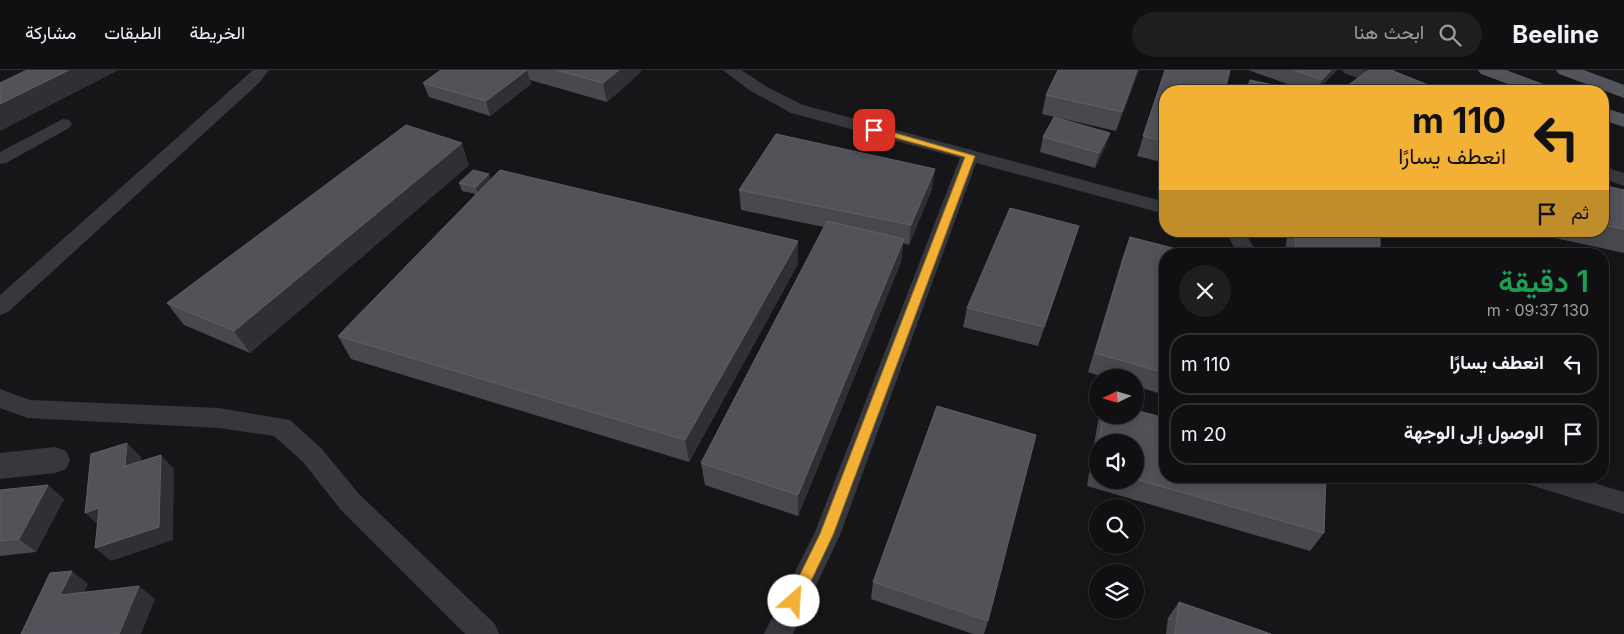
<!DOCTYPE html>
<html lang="ar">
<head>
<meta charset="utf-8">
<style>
  body { margin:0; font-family:Inter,Vazirmatn,sans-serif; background:#1e1e20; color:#f1f3f6; direction:rtl; height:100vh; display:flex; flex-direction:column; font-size:19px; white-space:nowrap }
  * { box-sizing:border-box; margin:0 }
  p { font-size:16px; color:#9c9d9f }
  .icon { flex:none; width:28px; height:28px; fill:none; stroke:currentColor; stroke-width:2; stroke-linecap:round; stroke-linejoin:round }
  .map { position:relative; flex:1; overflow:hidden; direction:ltr }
  .side { position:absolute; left:1159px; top:178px; width:450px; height:235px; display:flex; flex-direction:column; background:#101012; border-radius:20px; box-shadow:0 2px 12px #0003,0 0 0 1px #303032; direction:rtl }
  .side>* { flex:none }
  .banner { position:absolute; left:1159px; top:15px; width:450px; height:152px; border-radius:20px; box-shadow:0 2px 12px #0003,0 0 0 1px #303032; direction:rtl; background:#f2b134; color:#111; overflow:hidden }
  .needle { width:32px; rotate:265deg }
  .fabs { position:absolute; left:1089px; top:299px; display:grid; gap:10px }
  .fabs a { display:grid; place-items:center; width:55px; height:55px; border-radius:50%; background:#101012; box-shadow:0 2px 12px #0003,0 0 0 1px #303032; font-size:25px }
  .pin { position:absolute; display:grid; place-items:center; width:42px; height:42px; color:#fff; margin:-21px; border-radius:10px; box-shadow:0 2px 8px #0006 }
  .me { position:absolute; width:55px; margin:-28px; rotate:26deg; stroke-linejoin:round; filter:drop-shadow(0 0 4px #0008) }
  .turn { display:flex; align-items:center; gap:18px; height:105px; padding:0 20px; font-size:22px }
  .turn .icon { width:65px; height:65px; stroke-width:2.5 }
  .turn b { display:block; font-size:35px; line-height:42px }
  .then { display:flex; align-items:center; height:48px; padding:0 20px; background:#0003; gap:10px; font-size:19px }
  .round { display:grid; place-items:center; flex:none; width:52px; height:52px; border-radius:26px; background:#1e1e20 }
  .summary { display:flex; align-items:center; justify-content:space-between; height:85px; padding:0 20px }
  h1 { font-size:30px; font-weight:600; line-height:38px; color:#1e9e55 }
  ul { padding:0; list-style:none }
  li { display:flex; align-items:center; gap:15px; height:62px; margin:0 10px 8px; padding:0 10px; border:2px solid #303032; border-radius:20px }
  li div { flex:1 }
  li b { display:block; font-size:19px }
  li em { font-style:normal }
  header { display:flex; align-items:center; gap:30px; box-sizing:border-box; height:70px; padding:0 25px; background:#101012; border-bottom:1px solid #303032 }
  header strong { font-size:24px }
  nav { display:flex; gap:28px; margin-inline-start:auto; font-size:18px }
  .search { width:350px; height:45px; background:#1e1e20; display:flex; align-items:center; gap:12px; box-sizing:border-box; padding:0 18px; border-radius:28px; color:#9c9d9f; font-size:19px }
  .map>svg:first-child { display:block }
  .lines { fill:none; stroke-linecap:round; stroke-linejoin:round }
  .lane { fill:#37383d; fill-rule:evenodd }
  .street { fill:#37383d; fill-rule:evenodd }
  .primary { fill:#53555c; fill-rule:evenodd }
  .wall { fill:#47494d; fill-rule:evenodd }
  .shaded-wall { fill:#2f3033 }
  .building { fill:#525359; stroke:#5f6168 }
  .route { fill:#f2b134; stroke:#9d7322 }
</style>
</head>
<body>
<header>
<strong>Beeline</strong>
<div class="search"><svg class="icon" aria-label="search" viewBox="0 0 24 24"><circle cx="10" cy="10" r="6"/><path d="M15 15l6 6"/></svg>ابحث هنا</div>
<nav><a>الخريطة</a><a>الطبقات</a><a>مشاركة</a></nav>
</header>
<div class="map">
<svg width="1624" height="564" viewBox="0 0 1624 564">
  <rect width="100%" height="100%" fill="#161618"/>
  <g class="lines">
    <!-- lane -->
    <g class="lane">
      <path d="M 253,0 L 269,0 L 259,13 L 8,242 L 0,245 L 0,225 Z"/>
      <path d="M 723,0 L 741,0 L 769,18 L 803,35 L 1165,132 L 1165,144 L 976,93 L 840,465 L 793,564 L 764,564 L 815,462 L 960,88 L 791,43 L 749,20 Z"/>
      <path d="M 1342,0 L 1365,0 L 1412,17 L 1414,21 L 1392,21 L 1344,3 Z"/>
      <path d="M 63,49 L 69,50 L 72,54 L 69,58 L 6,93 L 0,94 L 0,82 Z"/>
      <path d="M 1602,96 L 1624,103 L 1624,116 L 1602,108 Z"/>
      <path d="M 1221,161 L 1244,161 L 1255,179 L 1254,184 L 1234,184 L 1235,179 L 1229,168 Z"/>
      <path d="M 0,319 L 30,330 L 219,338 L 290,350 L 321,378 L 359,424 L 495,554 L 499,564 L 465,564 L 341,440 L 303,392 L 274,366 L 219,358 L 28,348 L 0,338 Z"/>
      <path d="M 1520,406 L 1570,406 L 1624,422 L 1624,444 L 1524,413 Z"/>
    </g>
    <!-- street -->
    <path class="street" d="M 55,377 L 66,381 L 70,390 L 66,399 L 55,403 L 0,409 L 0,383 Z"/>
    <!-- primary -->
    <g class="primary">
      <path d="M 1478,0 L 1506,0 L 1552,17 L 1555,21 L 1527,21 L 1481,4 Z"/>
      <path d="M 1556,0 L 1584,0 L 1624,15 L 1624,28 L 1559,4 Z"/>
      <path d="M 1602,37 L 1624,44 L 1624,57 L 1602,50 Z"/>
    </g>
  </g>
  <!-- wall -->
  <g class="wall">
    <path d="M 441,0 L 640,0 L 641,2 L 607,32 L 530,10 L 531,14 L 490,46 L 429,27 L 423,13 Z"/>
    <path d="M 1139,0 L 1116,61 L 1042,44 L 1046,25 Z"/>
    <path d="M 1165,0 L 1165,93 L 1137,86 Z"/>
    <path d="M 1248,0 L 1337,0 L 1317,21 L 1307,21 Z"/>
    <path d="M 1250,10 L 1302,21 L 1245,21 Z"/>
    <path d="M 1347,16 L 1443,21 L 1344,21 Z"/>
    <path d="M 1110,63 L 1105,77 L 1095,98 L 1040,82 L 1043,67 Z"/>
    <path d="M 469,95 L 250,283 L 184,255 L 167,233 Z"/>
    <path d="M 491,109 L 798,171 L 798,194 L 689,392 L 351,289 L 338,266 L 476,124 L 462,121 L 459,113 Z"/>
    <path d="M 1602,115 L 1624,120 L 1624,183 L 1523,161 L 1602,161 Z"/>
    <path d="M 932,119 L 909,175 L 903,173 L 901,192 L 798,446 L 705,415 L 701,393 L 824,157 L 741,140 L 739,120 Z"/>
    <path d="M 1289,161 L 1360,161 L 1380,184 L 1285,184 L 1287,166 Z"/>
    <path d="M 1130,167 L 1165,184 L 1165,325 L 1135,316 L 1135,308 L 1106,308 L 1088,302 L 1123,186 Z"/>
    <path d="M 1073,175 L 1038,276 L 963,257 L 967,238 Z"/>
    <path d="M 1100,345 L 1135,345 L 1324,463 L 1310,481 L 1087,416 L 1098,351 ZM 1098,372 L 1135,372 L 1135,410 L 1098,410 Z"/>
    <path d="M 0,420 L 64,429 L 36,482 L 0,486 Z"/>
    <path d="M 873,512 L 988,551 L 984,564 L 973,564 L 871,529 Z"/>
    <path d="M 1179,532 L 1271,564 L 1166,564 L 1168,548 Z"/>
  </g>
  <!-- shaded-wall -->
  <g class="shaded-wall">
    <path d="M 69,0 L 119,0 L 0,61 L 0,34 Z"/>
    <path d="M 527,0 L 531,14 L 490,46 L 486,31 Z"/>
    <path d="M 619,0 L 640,0 L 641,2 L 607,32 L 603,13 Z"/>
    <path d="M 1137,0 L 1139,0 L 1116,61 L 1122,42 Z"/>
    <path d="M 1331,0 L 1337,0 L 1317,21 L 1316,21 L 1322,10 Z"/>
    <path d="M 1110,63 L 1105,77 L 1095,98 L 1099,83 Z"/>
    <path d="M 462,73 L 469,95 L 250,283 L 234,261 Z"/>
    <path d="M 935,99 L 932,119 L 909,175 L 911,155 Z"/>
    <path d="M 489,104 L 492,112 L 478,125 L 476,117 Z"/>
    <path d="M 1079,156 L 1073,175 L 1038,276 L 1044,257 Z"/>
    <path d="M 904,169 L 901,192 L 798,446 L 798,425 Z"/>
    <path d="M 798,171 L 798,194 L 689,392 L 685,370 Z"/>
    <path d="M 127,373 L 141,387 L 140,410 L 125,396 Z"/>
    <path d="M 161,385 L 174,399 L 173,470 L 111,491 L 95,478 Z"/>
    <path d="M 48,415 L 64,429 L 36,482 L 19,469 Z"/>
    <path d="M 99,438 L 101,457 L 85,443 Z"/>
    <path d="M 72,501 L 88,514 L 77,538 L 60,525 Z"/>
    <path d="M 139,516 L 155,529 L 141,564 L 119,564 Z"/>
  </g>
  <!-- building -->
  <g class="building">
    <path d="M 27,0 L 69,0 L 0,34 L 0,13 Z"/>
    <path d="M 441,0 L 527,0 L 486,31 L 423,13 Z"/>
    <path d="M 556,0 L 619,0 L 603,13 Z"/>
    <path d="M 1058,0 L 1137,0 L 1122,42 L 1046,25 Z"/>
    <path d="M 1165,0 L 1230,0 L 1225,21 L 1165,21 L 1165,72 L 1143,66 Z"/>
    <path d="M 1294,0 L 1331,0 L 1322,10 Z"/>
    <path d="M 1369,0 L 1391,0 L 1443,21 L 1360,21 L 1347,16 Z"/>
    <path d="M 1250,10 L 1302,21 L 1247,21 Z"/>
    <path d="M 1054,47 L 1110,63 L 1099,83 L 1043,67 Z"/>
    <path d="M 406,55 L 462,73 L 234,261 L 167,233 Z"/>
    <path d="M 776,64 L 935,99 L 911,155 L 739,120 Z"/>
    <path d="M 473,100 L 489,104 L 476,117 L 459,113 Z"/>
    <path d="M 500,100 L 798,171 L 685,370 L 338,266 Z"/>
    <path d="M 1602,115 L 1624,120 L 1624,159 L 1602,155 Z"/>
    <path d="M 1010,138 L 1079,156 L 1044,257 L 967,238 Z"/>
    <path d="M 827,151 L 904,169 L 798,425 L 701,393 Z"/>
    <path d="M 1296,161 L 1360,161 L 1380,166 L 1380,184 L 1295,184 Z"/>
    <path d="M 1130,167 L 1196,184 L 1165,184 L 1165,303 L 1095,283 Z"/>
    <path d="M 937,336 L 1036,365 L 988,551 L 873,512 Z"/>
    <path d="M 1135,340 L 1165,348 L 1165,406 L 1326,406 L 1324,463 L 1135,409 L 1135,372 L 1099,372 L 1103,345 L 1135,345 Z"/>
    <path d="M 127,373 L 125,396 L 161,385 L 159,457 L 95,478 L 99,438 L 85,443 L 91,384 Z"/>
    <path d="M 1098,380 L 1098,398 L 1094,397 Z"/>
    <path d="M 48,415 L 19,469 L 0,471 L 0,420 Z"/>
    <path d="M 72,501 L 60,525 L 139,516 L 119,564 L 21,564 L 50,503 Z"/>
    <path d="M 1179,532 L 1271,564 L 1175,564 Z"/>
  </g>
  <!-- route -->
  <path class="route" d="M 874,57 L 975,86 L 833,465 L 799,536 L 794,538 L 789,536 L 787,531 L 820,464 L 965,87 L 871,61 L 869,60 Z"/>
</svg>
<div class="fabs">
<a><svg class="needle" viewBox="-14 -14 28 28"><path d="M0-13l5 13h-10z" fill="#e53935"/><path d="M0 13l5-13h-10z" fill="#9c9d9f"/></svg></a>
<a><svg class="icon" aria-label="sound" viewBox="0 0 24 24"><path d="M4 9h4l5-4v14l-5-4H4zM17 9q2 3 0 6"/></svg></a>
<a><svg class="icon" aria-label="search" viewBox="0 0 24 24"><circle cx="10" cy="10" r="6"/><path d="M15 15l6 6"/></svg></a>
<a><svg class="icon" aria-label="layers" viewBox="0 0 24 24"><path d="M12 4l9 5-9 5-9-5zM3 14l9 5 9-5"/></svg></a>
</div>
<div class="pin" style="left:874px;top:60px;background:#d93025"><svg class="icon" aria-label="arrive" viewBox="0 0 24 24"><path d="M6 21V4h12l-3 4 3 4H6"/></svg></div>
<svg class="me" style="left:794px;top:531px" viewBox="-20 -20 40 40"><circle r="19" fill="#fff"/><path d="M0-13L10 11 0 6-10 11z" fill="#f2b134"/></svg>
<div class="banner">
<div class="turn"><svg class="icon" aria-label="left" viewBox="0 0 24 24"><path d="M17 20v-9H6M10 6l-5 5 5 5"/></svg><div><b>110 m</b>انعطف يسارًا</div></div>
<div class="then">ثم<svg class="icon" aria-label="arrive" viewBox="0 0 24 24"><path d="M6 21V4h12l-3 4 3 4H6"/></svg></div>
</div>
<section class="side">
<div class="summary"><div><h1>1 دقيقة</h1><p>130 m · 09:37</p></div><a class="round"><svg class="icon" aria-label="close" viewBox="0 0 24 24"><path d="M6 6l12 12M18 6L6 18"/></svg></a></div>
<ul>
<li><svg class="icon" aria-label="left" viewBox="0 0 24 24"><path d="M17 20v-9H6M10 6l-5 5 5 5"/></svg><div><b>انعطف يسارًا</b></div><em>110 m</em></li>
<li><svg class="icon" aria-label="arrive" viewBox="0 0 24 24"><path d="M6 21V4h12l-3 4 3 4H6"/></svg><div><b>الوصول إلى الوجهة</b></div><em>20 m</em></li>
</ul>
</section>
</div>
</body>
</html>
